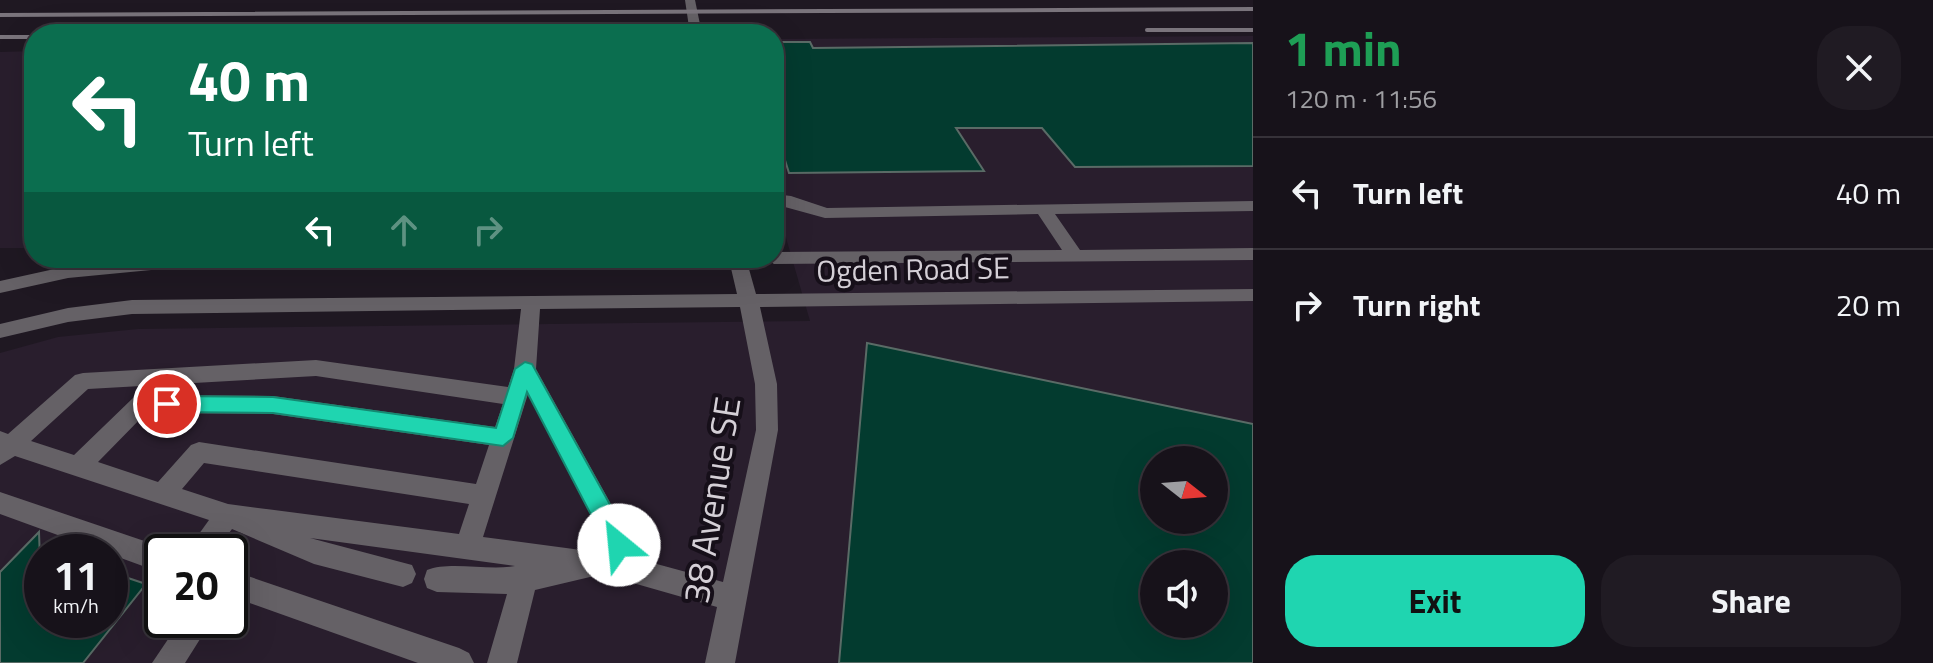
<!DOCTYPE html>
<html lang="en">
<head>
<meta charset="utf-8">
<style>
  body { margin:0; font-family:"Titillium Web",sans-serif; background:#201b23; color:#f1f3f6; height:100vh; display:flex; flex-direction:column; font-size:30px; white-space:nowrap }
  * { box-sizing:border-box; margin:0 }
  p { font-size:26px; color:#9e9ea2 }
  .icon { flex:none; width:44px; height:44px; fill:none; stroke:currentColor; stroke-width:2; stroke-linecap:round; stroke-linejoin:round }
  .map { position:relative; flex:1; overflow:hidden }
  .drawer { display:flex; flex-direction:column; background:#17121a; width:680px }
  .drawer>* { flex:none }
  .banner { position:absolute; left:24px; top:24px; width:760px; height:244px; border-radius:32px; box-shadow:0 8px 32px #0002,0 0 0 2px #363239; background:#0b6e4f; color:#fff; overflow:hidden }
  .needle { width:52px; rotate:107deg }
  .tools { position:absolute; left:1140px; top:446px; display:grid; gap:16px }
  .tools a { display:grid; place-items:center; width:88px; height:88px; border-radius:50%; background:#17121a; box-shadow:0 8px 32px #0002,0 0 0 2px #363239; font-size:40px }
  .speed { position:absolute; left:24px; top:534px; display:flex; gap:16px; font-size:40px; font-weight:700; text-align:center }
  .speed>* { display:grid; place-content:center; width:104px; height:104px; border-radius:50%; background:#17121a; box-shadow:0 8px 32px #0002,0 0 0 2px #363239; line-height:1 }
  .speed small { font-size:20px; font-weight:400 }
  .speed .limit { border:4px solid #111; border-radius:12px; background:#fff; color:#111 }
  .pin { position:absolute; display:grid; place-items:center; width:68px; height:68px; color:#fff; margin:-34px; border:4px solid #fff; border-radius:50%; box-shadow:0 2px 8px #0007 }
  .me { position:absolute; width:88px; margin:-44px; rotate:332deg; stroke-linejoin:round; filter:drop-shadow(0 0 6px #0008) }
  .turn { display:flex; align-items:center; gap:28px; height:168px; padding:0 32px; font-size:36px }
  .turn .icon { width:104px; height:104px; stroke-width:2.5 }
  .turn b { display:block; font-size:56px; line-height:68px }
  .lanes { display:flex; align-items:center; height:76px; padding:0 32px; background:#0003; justify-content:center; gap:40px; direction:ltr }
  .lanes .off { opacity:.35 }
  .round { display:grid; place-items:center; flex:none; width:84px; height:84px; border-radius:32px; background:#201b23 }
  .summary { display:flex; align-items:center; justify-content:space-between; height:136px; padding:0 32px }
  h1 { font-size:48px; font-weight:700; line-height:60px; color:#1e9e55 }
  .cta { display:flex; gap:16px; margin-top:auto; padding:16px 32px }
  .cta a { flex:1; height:92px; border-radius:32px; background:#1fd5b0; color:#111; font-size:32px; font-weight:700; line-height:92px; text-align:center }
  .cta a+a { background:#201b23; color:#f1f3f6 }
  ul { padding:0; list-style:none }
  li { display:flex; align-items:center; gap:24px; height:112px; padding:0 32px; border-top:2px solid #363239 }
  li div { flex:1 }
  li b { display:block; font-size:30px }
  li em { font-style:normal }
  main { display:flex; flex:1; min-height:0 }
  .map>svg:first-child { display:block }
  .built { fill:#291e2d; fill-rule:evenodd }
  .building { fill:#033b2f; stroke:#5a6b66; stroke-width:2; fill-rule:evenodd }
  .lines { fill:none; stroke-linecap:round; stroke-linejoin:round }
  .minor { fill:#656166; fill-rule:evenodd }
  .rail { stroke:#7a747c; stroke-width:4 }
  .route { fill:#1fd5b0; stroke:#148a72; stroke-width:2 }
  .labels { text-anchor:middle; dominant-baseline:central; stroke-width:8; stroke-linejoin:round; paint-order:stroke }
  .street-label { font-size:30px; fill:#d4cfd6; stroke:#160f19 }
  .near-street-label { font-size:36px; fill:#d4cfd6; stroke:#160f19 }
</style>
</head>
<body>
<main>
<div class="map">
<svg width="1253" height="663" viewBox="0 0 1253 663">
  <rect width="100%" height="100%" fill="#1f1822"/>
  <!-- built -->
  <g class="built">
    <path d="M 1253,36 L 1253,663 L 0,663 L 0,353 L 58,337 L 138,329 L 810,321 L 774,196 L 774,39 ZM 1154,460 L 1214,460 L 1214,520 L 1154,520 ZM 42,552 L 110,552 L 110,620 L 42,620 ZM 162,552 L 230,552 L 230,620 L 162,620 ZM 1154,564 L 1214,564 L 1214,624 L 1154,624 Z"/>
    <path d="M 34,51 L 34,248 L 0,248 L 0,52 Z"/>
  </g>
  <!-- building -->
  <g class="building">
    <path d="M 774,42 L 810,42 L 813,48 L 1253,43 L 1253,166 L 1075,167 L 1042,128 L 956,128 L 984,171 L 789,173 L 774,125 Z"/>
    <path d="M 867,343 L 1253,424 L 1253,663 L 839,663 ZM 1154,460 L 1214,460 L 1214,520 L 1154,520 ZM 1154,564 L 1214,564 L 1214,624 L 1154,624 Z"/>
    <path d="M 39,532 L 42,620 L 110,620 L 110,572 L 146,584 L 83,663 L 0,663 L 0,572 Z"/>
  </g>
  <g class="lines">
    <!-- minor -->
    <g class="minor">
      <path d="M 685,0 L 695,0 L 702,34 L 690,34 Z"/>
      <path d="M 774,194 L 791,196 L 827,208 L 1253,201 L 1253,211 L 1055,214 L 1080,250 L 1253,248 L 1253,260 L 774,264 L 765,258 L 774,258 L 774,252 L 1062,250 L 1038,214 L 825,218 L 774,204 Z"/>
      <path d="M 152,258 L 751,258 L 747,262 L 756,294 L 1253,289 L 1253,301 L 760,307 L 777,384 L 778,430 L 735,663 L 705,663 L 717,607 L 633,583 L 590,577 L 535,590 L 517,663 L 487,663 L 507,594 L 437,592 L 427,588 L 424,579 L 427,570 C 450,561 489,571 515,566 L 310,538 L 412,565 L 416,574 L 412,583 L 403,587 L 314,564 L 232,529 L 215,552 L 186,552 L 209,520 L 15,456 L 0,465 L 0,431 L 8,434 L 75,375 L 83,373 L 316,360 L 508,387 L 514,369 L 521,309 L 132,314 L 68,322 L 0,338 L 0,324 L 68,308 L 132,300 L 737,294 L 730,264 L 172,268 L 68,278 L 0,293 L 0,281 L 68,266 ZM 740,307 L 755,384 L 756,430 L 723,582 L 642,560 L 536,369 L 540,309 ZM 316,376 L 503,404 L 495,427 L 273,396 L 141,395 L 133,398 L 74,455 L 31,441 L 88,389 ZM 528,394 L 611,554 L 483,537 ZM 146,413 L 273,414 L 489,445 L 476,484 L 199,442 L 191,445 L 158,482 L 98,462 ZM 204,463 L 469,504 L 459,534 L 228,504 L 182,489 Z"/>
      <path d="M 0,492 L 162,547 L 172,552 L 162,552 L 162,573 L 0,514 Z"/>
      <path d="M 230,570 L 459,648 L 469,653 L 474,663 L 418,663 L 230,596 Z"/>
      <path d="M 181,620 L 212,620 L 185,663 L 152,663 Z"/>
    </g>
    <!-- rail -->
    <g class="rail">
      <path d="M 0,15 L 1253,9"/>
      <path d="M 1147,30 L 1253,30"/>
      <path d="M 524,34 L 625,33"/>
      <path d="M 0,37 L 34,37"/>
    </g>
  </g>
  <!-- route -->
  <path class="route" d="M 525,362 L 532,364 L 628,537 L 631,545 L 628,553 L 619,556 L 611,553 L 527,392 L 513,438 L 503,446 L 273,413 L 167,412 L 157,404 L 167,396 L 273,397 L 496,428 L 515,369 Z"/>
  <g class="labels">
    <!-- street labels -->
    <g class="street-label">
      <text transform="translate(913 269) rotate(-1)">Ogden Road SE</text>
    </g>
    <!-- near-street labels -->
    <g class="near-street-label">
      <text transform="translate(711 500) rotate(-81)">38 Avenue SE</text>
    </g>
  </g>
</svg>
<div class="tools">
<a><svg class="needle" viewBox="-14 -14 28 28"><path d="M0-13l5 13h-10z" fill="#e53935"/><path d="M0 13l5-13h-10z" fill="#9e9ea2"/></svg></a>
<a><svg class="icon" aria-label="sound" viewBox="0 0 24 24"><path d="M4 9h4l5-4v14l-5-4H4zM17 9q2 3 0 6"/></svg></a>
</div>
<div class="speed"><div>11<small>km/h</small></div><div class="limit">20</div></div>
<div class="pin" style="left:167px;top:404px;background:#d93025"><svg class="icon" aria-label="arrive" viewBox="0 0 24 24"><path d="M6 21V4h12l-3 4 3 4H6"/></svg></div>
<svg class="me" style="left:619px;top:545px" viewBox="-20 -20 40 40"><circle r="19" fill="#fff"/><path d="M0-13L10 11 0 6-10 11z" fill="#1fd5b0"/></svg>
<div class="banner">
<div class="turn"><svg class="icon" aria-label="left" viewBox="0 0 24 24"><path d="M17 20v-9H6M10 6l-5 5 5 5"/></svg><div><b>40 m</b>Turn left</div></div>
<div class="lanes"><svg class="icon" aria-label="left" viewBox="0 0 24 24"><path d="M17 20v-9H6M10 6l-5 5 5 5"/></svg><svg class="icon off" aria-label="ahead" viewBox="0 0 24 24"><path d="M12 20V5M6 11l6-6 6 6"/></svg><svg class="icon off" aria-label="right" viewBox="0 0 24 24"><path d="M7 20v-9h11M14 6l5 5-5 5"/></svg></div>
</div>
</div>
<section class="drawer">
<div class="summary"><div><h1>1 min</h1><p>120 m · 11:56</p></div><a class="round"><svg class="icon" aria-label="close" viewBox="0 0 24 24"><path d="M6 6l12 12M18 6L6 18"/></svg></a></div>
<ul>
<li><svg class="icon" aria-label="left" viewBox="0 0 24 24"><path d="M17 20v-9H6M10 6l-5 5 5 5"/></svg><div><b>Turn left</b></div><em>40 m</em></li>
<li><svg class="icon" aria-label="right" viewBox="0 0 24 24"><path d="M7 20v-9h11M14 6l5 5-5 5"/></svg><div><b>Turn right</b></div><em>20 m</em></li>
</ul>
<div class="cta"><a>Exit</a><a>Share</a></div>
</section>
</main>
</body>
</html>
